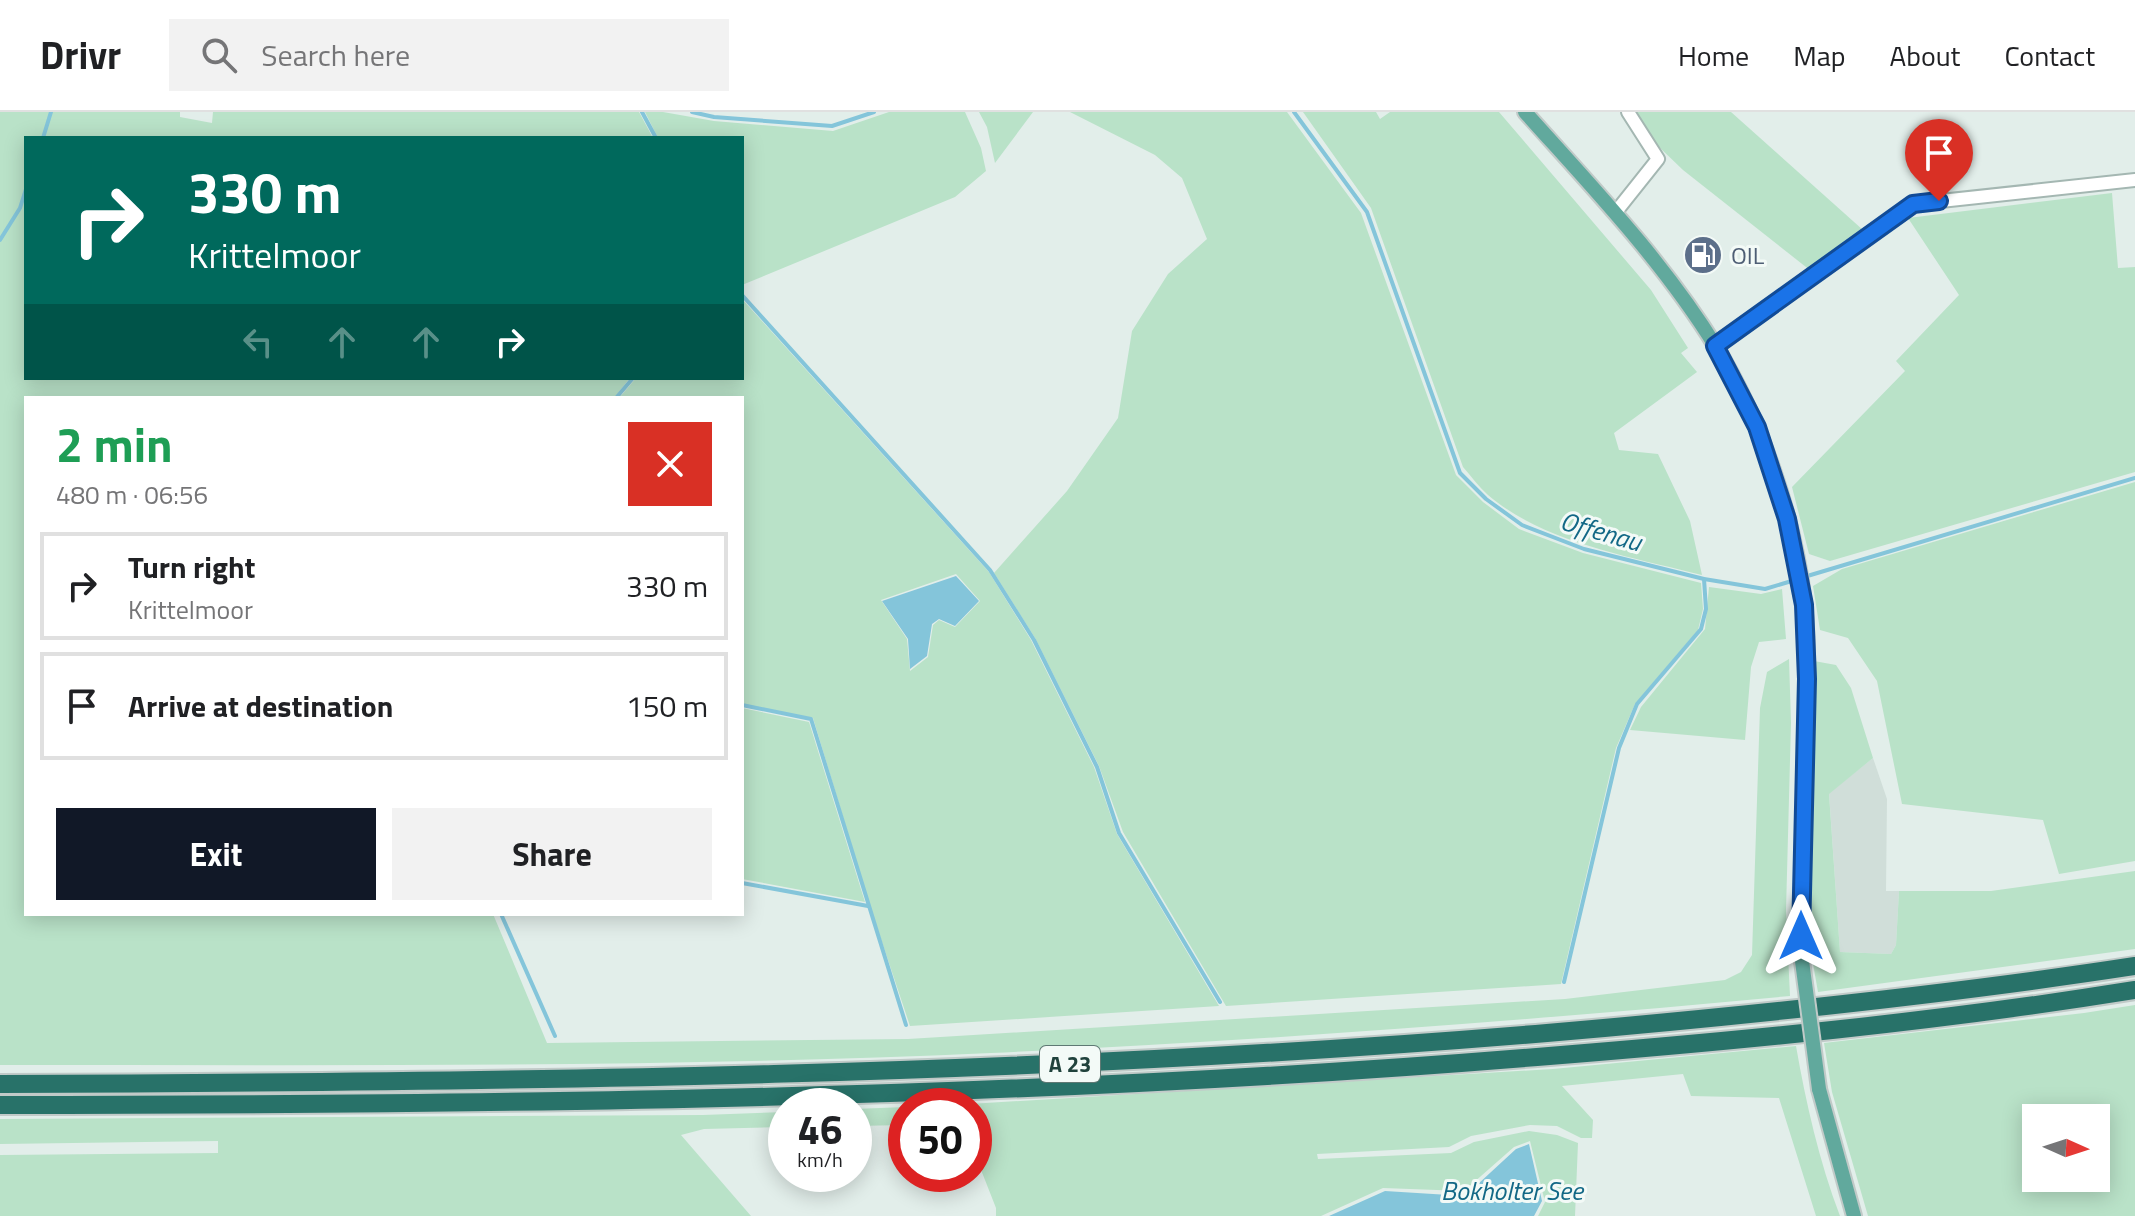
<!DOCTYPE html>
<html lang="en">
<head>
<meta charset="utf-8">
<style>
  body { margin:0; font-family:"Titillium Web",sans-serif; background:#f2f2f2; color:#202124; height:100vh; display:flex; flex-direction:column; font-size:30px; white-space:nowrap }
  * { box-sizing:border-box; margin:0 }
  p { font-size:26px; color:#757577 }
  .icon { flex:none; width:44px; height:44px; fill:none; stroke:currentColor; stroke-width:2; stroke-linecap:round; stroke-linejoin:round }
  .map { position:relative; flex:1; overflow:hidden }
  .side { position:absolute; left:24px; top:284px; width:720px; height:520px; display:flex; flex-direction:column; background:#fff; border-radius:0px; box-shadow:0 4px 20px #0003 }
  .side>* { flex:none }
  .banner { position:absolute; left:24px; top:24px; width:720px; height:244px; border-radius:0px; box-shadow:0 4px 20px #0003; background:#00695c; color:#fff; overflow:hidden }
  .needle { width:52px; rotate:93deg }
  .controls { position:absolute; left:2022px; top:992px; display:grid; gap:16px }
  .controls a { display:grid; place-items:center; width:88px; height:88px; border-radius:0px; background:#fff; box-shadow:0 4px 20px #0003; font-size:40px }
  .speed { position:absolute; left:768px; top:976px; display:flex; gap:16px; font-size:40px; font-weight:700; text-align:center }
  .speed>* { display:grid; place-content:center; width:104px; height:104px; border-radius:50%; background:#fff; box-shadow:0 4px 20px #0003; line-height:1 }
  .speed small { font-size:20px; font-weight:400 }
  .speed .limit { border:12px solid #d22; background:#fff; color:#111 }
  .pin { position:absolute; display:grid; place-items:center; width:68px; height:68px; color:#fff; margin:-82px -34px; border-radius:50% 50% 50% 0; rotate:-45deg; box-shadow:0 0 8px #0007 }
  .pin .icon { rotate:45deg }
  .me { position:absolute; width:88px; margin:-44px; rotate:0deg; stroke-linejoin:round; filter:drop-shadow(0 0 6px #0008) }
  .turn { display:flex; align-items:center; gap:28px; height:168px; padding:0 32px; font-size:36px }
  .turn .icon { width:104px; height:104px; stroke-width:2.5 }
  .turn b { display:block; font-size:56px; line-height:68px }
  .lanes { display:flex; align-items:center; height:76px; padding:0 32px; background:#0003; justify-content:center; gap:40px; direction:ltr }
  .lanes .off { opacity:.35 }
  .round { display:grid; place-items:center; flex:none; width:84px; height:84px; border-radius:0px; background:#f2f2f2 }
  .summary { display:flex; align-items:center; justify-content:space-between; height:136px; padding:0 32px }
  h1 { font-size:48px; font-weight:700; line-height:60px; color:#1e9e55 }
  .action { display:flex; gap:16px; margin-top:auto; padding:16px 32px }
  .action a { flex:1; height:92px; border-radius:0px; background:#111827; color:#fff; font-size:32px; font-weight:700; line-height:92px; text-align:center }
  .action a+a { background:#f2f2f2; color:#202124 }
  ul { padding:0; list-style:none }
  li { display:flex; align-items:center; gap:24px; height:108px; margin:0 16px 12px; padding:0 16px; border:4px solid #e0e0e0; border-radius:0px }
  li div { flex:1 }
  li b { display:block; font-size:30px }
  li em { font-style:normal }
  header { display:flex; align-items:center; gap:48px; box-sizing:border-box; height:112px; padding:0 40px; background:#fff; border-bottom:2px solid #e0e0e0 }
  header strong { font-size:38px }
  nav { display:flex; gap:44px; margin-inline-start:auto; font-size:28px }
  .search { width:560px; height:72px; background:#f2f2f2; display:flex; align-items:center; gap:20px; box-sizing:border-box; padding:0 28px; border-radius:0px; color:#757577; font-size:30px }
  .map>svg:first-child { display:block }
  .built { fill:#d0ded9 }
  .green { fill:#b9e2c8; fill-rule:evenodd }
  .water { fill:#84c5da }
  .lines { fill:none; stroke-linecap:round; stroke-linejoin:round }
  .stream { stroke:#84c5da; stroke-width:4 }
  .minor-casing { stroke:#a4b7b2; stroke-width:16 }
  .major-casing { stroke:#c1cac8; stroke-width:18 }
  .highway-casing { stroke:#c1cac8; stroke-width:22 }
  .minor { stroke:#fff; stroke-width:12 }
  .major { stroke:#61a99d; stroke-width:14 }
  .highway { stroke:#287269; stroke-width:18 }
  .major-bridge-casing { stroke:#c1cac8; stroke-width:18; stroke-linecap:butt }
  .major-bridge { stroke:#61a99d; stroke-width:14 }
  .route-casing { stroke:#114b97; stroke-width:20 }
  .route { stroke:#1a73e8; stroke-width:14 }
  .labels { text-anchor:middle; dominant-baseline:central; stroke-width:6; stroke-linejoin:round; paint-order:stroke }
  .shield { fill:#f3faf7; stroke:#5f7974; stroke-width:2 }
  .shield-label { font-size:22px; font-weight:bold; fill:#20423c }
  .service-label { font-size:24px; fill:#4e5e75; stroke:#f3faf7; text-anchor:start }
  .water-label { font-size:26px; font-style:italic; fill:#126886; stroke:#f3faf7 }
</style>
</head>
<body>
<header>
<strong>Drivr</strong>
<div class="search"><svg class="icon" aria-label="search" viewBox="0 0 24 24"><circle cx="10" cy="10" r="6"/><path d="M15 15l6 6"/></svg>Search here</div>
<nav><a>Home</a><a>Map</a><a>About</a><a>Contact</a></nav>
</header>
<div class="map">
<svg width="2135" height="1104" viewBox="0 0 2135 1104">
  <rect width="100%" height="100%" fill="#e2eeea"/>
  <!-- built -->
  <path class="built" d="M 1873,646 L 1887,687 L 1886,779 L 1899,779 L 1896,833 L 1891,842 L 1840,840 L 1829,681 Z"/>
  <!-- green -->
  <g class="green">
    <path d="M 0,0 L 180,0 L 180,5 L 212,11 L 213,0 L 639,0 L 653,26 L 26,26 L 26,266 L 630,266 L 614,286 L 26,286 L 26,802 L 493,802 L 547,931 L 908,927 L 1565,887 L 1725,868 L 1741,860 L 1752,843 L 1760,596 L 1767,560 L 1789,547 L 1791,611 L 1786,799 L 1790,884 C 1524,909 1258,929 991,941 C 661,956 330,953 0,953 Z"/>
    <path d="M 645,0 L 663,0 L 714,9 L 833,19 L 889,0 L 965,0 L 981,36 L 986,59 L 955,85 L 742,173 L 742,26 L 658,26 Z"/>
    <path d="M 979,0 L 1033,0 L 995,51 L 987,15 Z"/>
    <path d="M 1070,0 L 1287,0 L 1361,101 L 1456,363 L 1483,390 L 1519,417 L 1583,441 L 1701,471 L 1703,497 L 1698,518 L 1635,592 L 1616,636 L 1561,872 L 1226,894 L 1123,720 L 1099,654 L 1035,526 L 994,461 L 1067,379 L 1118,306 L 1132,219 L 1168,162 L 1207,127 L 1182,66 L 1155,43 Z"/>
    <path d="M 1303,0 L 1376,0 L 1380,7 L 1390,0 L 1499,0 L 1651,178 L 1688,236 L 1681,241 L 1697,260 L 1614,321 L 1619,338 L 1658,342 L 1690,409 L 1702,463 C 1633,445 1544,431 1488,383 C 1479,375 1471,364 1463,355 L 1371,96 Z"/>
    <path d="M 1634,0 L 1731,0 L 1863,118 L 1811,159 L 1683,58 L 1657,33 Z"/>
    <path d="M 2112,81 L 2118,156 L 2135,155 L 2135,360 L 1830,449 L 1809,442 L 1792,375 L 1905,259 L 1896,249 L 1959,183 L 1908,106 Z"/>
    <path d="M 742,187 L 989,460 L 1031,528 L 1094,655 L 1117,722 L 1219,894 L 910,914 L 870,794 L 813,606 L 742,592 L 742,286 L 619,286 L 636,266 L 742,266 ZM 956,462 L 980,489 L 955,515 L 939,508 L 933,513 L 928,545 L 910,559 L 907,527 L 881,488 Z"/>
    <path d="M 2135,370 L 2135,749 L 2059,762 L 2043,708 L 1902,692 L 1877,569 L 1848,526 L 1820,518 L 1813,474 L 1842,457 Z"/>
    <path d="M 1709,475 L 1761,482 L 1782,477 L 1786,527 L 1759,530 L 1751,555 L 1745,628 L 1630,618 L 1641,595 L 1705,517 Z"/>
    <path d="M 1814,549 L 1836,553 L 1851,576 L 1873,646 L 1829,682 L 1840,840 L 1891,842 L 1896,833 L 1899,779 L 1991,779 L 2135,759 L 2135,837 L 1818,880 L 1812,846 L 1810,712 Z"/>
    <path d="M 742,596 L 809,610 L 865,790 L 742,767 Z"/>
    <path d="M 2135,893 L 2135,1104 L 1868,1104 L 1832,980 L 1824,931 L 2084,901 ZM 2036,1006 L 2096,1006 L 2096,1066 L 2036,1066 Z"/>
    <path d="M 1796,934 C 1806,991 1819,1049 1840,1104 L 1816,1104 L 1779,986 L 1691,984 L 1683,962 L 1562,974 L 1593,1008 L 1592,1026 L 1581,1026 L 1557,1014 L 1530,1013 L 1471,1024 L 1449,1035 L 1317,1042 L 1318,1047 L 1451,1041 L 1474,1030 L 1529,1019 L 1557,1023 L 1578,1031 L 1575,1104 L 1538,1104 L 1545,1090 L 1530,1029 L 1514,1035 L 1464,1079 L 1383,1076 L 1321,1104 L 996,1104 L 996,1096 L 974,1040 L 974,994 L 936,994 L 1553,957 Z"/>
    <path d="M 906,995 L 906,1013 L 854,1014 L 854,997 Z"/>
    <path d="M 786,1000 L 786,1015 L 704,1017 L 681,1023 L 751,1104 L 0,1104 L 0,1043 L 218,1041 L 218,1029 L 0,1032 L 0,1007 L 703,1003 Z"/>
  </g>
  <!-- water -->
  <g class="water">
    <path d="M 956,464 L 979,489 L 955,514 L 939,507 L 932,512 L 927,544 L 910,557 L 908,527 L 882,489 Z"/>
    <path d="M 1529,1032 L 1542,1089 L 1534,1104 L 1329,1104 L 1385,1079 L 1465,1084 L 1516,1037 Z"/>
  </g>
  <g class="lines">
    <!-- stream -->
    <g class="stream">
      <path d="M 642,0 L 656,26"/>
      <path d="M 692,0 L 714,5 L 832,14 L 874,0"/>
      <path d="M 1294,0 L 1367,100 L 1460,361 L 1486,387 L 1522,413 L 1584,437 L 1704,467 L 1765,477 L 1795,468"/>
      <path d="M 43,26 L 51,0"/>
      <path d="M 0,128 L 20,96 L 26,77"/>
      <path d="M 742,183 L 990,458 L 1034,528 L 1097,655 L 1119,721 L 1220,890"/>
      <path d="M 616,286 L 633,266"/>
      <path d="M 1804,465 L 2135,366"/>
      <path d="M 742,593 L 811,607 L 906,913"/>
      <path d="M 742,771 L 868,794"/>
      <path d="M 501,802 L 555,924"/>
      <path d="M 1564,870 L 1619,636 L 1637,592 L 1701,517 L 1706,497 L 1704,467"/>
    </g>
    <!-- minor casing -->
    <g class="minor-casing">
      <g id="minor">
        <path d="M 1615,101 L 1658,47 L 1628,0"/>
        <path d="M 1715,234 L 1913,92 L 2135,68"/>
      </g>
    </g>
    <!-- major casing -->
    <g class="major-casing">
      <g id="major">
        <path d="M 1525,0 C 1592,75 1663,149 1716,235 C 1761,309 1794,405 1804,491 C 1809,538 1807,584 1806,631 C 1804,703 1800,776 1802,849"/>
        <path d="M 1819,977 L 1854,1104"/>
      </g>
    </g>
    <!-- highway casing -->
    <g class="highway-casing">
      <g id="highway">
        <path d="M 0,972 C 516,970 1033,964 1547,921 C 1744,904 1940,884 2135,854"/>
        <path d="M 0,993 C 513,993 1025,987 1537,945 C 1737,929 1937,910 2135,878"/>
      </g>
    </g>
    <!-- minor -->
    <use href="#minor" class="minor"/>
    <!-- major -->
    <use href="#major" class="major"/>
    <!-- highway -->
    <use href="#highway" class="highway"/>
    <!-- major-bridge casing -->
    <g class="major-bridge-casing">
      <path id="major-bridge" d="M 1802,849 L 1819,977"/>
    </g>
    <!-- major-bridge -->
    <use href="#major-bridge" class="major-bridge"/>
  </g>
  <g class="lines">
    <!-- route casing -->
    <g class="route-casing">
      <path id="route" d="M 1801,824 L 1807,567 L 1804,493 L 1787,407 L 1757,315 L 1715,234 L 1913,92 L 1939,89"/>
    </g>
    <!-- route -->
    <use href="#route" class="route"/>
  </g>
  <!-- icons -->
  <defs>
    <g id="fuel-disc" transform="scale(2)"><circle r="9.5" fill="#5c6f8a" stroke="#f3faf7"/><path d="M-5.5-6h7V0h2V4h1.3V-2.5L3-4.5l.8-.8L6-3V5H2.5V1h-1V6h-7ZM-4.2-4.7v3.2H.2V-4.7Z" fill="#fff"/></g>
  </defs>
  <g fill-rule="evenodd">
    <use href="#fuel-disc" x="1703" y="143"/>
  </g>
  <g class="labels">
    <!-- shield labels -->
    <rect class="shield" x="1040" y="934" width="60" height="36" rx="6"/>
    <g class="shield-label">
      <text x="1070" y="952">A 23</text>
    </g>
    <!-- service labels -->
    <g class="service-label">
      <text x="1731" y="143">OIL</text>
    </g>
    <!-- water labels -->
    <g class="water-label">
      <text transform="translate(1601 419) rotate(16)">Offenau</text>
      <text x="1512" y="1078">Bokholter See</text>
    </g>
  </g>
</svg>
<div class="controls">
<a><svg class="needle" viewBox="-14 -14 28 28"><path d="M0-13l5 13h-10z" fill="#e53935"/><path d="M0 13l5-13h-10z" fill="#757577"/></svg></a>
</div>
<div class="speed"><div>46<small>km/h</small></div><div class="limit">50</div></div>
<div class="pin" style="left:1939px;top:89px;background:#d93025"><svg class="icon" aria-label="arrive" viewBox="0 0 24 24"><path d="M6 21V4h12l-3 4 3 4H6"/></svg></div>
<svg class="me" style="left:1801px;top:824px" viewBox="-20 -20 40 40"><path d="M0-17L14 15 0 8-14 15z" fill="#1a73e8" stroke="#fff" stroke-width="4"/></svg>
<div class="banner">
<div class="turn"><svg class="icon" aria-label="right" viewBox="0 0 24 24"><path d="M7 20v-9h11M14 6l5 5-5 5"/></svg><div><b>330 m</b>Krittelmoor</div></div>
<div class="lanes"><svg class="icon off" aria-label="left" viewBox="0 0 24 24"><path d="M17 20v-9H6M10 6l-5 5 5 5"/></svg><svg class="icon off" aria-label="ahead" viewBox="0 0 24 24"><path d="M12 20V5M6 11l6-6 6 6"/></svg><svg class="icon off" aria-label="ahead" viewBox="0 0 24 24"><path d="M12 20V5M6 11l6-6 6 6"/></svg><svg class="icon" aria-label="right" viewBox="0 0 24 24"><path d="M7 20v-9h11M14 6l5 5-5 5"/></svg></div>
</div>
<section class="side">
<div class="summary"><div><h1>2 min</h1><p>480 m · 06:56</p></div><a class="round" style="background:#d93025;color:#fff"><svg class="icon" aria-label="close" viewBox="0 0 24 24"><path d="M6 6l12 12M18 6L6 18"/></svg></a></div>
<ul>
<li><svg class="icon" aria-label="right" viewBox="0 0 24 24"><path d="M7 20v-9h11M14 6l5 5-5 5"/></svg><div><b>Turn right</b><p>Krittelmoor</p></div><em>330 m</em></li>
<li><svg class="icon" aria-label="arrive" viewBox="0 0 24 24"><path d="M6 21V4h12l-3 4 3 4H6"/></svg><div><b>Arrive at destination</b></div><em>150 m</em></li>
</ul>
<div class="action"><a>Exit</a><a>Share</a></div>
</section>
</div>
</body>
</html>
